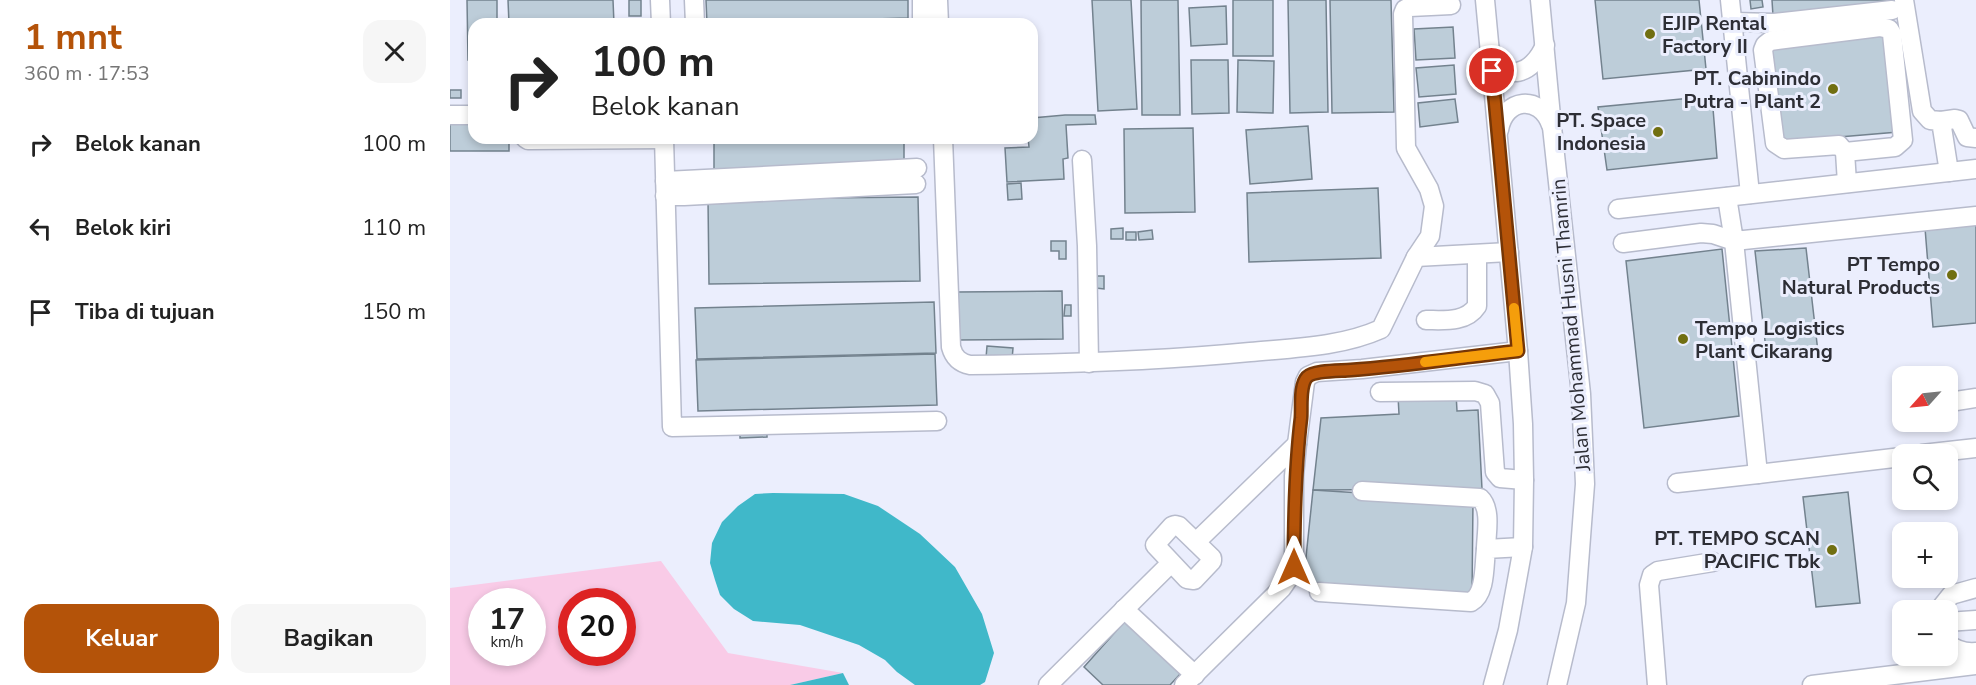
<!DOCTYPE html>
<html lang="id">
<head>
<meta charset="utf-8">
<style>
  body { margin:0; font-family:"Nunito Sans",sans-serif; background:#f6f6f6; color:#222; height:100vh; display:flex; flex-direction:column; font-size:22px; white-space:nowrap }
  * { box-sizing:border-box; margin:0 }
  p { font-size:20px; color:#767676 }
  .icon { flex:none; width:33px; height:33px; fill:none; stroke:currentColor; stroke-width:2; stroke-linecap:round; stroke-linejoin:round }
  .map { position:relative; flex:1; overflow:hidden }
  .details { display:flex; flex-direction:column; background:#fff; width:450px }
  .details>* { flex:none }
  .top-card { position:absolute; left:18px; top:18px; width:570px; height:126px; border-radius:18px; box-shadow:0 3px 9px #0003; background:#fff; color:#222; overflow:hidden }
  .needle { width:39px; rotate:243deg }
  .buttons { position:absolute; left:1442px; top:366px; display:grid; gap:12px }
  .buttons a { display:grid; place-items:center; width:66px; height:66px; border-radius:12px; background:#fff; box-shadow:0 3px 9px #0003; font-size:30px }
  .speed { position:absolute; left:18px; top:588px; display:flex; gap:12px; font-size:30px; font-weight:700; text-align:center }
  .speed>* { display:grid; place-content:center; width:78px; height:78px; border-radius:50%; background:#fff; box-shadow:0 3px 9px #0003; line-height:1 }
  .speed small { font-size:15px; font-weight:400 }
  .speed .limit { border:9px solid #d22; background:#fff; color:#111 }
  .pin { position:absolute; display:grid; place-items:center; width:51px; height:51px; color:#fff; margin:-26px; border:3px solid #fff; border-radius:50%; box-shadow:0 2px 6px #0007 }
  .me { position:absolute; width:66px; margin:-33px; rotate:0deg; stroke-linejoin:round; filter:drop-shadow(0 0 4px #0008) }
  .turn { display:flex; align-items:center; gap:21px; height:126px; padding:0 24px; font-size:27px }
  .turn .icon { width:78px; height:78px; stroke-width:2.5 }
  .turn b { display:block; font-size:42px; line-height:51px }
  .round { display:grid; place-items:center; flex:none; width:63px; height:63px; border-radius:18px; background:#f6f6f6 }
  .overview { display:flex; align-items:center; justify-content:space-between; height:102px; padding:0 24px }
  h1 { font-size:36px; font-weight:700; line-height:45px; color:#b45309 }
  .primary-button { display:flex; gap:12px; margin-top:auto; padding:12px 24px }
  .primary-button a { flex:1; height:69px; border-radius:18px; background:#b45309; color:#fff; font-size:24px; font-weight:700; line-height:69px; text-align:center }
  .primary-button a+a { background:#f6f6f6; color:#222 }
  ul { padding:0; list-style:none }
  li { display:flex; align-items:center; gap:18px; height:84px; padding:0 24px }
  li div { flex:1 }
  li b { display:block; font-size:22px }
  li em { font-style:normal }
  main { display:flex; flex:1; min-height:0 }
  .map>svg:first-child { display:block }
  .green { fill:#f9cbe7; fill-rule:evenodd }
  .water { fill:#40b8c9 }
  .building { fill:#bdcdd9; stroke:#73828e; stroke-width:1.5 }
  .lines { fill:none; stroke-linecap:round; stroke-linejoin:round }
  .minor-casing { stroke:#b7bbcc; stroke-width:21 }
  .minor { stroke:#fff; stroke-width:18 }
  .route-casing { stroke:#753606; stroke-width:15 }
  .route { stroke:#b45309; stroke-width:10 }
  .slow { stroke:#f59e0b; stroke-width:10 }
  .poi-dot { fill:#716f11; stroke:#ebeefd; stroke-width:2 }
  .labels { text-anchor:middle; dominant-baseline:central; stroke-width:6; stroke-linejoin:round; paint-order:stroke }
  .poi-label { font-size:20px; font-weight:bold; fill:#2d2e35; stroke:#ebeefd; text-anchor:end }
  .street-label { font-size:20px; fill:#2d2e35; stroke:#ebeefd }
</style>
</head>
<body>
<main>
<section class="details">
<div class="overview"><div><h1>1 mnt</h1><p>360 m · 17:53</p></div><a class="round"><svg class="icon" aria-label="close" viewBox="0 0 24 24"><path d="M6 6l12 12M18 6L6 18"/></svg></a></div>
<ul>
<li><svg class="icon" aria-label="right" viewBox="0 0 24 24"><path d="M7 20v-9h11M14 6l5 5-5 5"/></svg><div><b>Belok kanan</b></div><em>100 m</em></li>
<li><svg class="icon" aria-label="left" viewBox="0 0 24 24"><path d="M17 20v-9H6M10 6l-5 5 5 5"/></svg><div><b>Belok kiri</b></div><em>110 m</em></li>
<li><svg class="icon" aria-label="arrive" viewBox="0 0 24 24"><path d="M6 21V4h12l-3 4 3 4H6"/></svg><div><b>Tiba di tujuan</b></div><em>150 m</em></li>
</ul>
<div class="primary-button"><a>Keluar</a><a>Bagikan</a></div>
</section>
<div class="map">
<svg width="1526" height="685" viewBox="0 0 1526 685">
  <rect width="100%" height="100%" fill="#ebeefd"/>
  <!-- green -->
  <path class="green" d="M 211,561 L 278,653 L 393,673 L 340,685 L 0,685 L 0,588 ZM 32,602 L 82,602 L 82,652 L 32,652 ZM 122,602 L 172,602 L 172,652 L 122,652 Z"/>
  <!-- water -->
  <g class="water">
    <path d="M 323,493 L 394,494 L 428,506 L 470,534 L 505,567 L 532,614 L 544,653 L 535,682 L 530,685 L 465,685 L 447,672 L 435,660 L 409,645 L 350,625 L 303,621 L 284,609 L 270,595 L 265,580 L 260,563 L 262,543 L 272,522 L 288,506 L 305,494 Z"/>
    <path d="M 393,673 L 399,685 L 340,685 Z"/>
  </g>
  <!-- building -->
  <g class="building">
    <path d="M 17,0 L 47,0 L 47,24 L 24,24 L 24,60 L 18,60 Z"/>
    <path d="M 58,0 L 163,0 L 164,24 L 59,24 Z"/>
    <rect x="179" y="0" width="12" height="16"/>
    <path d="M 256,0 L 458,0 L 458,18 L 257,24 Z"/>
    <path d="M 642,0 L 681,0 L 687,109 L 648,111 Z"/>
    <path d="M 691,0 L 728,0 L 730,115 L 692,115 Z"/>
    <rect x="783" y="0" width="40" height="56"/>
    <path d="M 838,0 L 876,0 L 878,112 L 840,113 Z"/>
    <path d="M 880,0 L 941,0 L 944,112 L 882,113 Z"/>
    <path d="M 1145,0 L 1249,0 L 1256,69 L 1153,79 Z"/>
    <path d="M 1300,0 L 1312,0 L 1313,7 L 1301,9 Z"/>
    <path d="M 1322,0 L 1441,0 L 1441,3 L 1323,16 Z"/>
    <path d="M 776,6 L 777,44 L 741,46 L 739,8 Z"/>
    <path d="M 458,19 L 458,24 L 300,24 Z"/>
    <path d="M 1003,27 L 1005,58 L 966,60 L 964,29 Z"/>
    <path d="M 1436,35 L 1448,132 L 1330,142 L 1319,46 Z"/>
    <path d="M 741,60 L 778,60 L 779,113 L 742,114 Z"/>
    <path d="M 788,60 L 824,61 L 823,113 L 787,112 Z"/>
    <path d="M 1004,65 L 1006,94 L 969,97 L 966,68 Z"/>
    <rect x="0" y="90" width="11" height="8"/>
    <path d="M 1262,96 L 1267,158 L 1157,170 L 1148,107 Z"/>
    <path d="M 1005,99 L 1008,122 L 970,127 L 968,103 Z"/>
    <path d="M 615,115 L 645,115 L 646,124 L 616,125 L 618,158 L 613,159 L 614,179 L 557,182 L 555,148 L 579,147 L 578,138 L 582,138 L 582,118 Z"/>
    <path d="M 0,122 L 24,122 L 24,138 L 59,138 L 59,151 L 0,151 Z"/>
    <path d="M 858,126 L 862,179 L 800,184 L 796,130 Z"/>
    <path d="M 743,128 L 745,212 L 675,213 L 674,129 Z"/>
    <path d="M 264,138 L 454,138 L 454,167 L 264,169 Z"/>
    <path d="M 571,183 L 572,199 L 558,200 L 557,184 Z"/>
    <path d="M 928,188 L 931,258 L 799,262 L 797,193 Z"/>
    <path d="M 468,197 L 470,281 L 259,284 L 258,199 Z"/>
    <path d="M 1526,222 L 1526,323 L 1483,327 L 1475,228 Z"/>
    <path d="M 673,228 L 673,239 L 661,239 L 661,229 Z"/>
    <path d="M 702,230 L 703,239 L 689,240 L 688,232 Z"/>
    <rect x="676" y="232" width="10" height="8"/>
    <path d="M 601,241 L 616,241 L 616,259 L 609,259 L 609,251 L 601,251 Z"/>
    <path d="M 1356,248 L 1368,352 L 1317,359 L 1305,251 Z"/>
    <path d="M 1272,249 L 1289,416 L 1194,428 L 1176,261 Z"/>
    <path d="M 646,276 L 654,276 L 654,289 L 646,288 Z"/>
    <path d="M 612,291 L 613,339 L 507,340 L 507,292 Z"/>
    <path d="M 484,302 L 486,353 L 247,359 L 245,308 Z"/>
    <path d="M 615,305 L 621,305 L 621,316 L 614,316 Z"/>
    <path d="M 537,346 L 563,348 L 562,360 L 536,358 Z"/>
    <path d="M 485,354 L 487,405 L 248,411 L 246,360 Z"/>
    <path d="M 1006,393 L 1007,411 L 1028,410 L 1032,489 L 863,490 L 871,418 L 949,414 L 948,396 Z"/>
    <path d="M 317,429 L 317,437 L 290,438 L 290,430 Z"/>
    <path d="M 863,490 L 1023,500 L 1022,597 L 853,586 Z"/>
    <path d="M 1398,492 L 1410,603 L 1366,607 L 1353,497 Z"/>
    <path d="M 675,621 L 732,672 L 720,685 L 653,685 L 634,667 Z"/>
  </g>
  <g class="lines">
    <!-- minor casing -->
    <g class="minor-casing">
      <g id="minor">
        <path d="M 210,0 L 211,24"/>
        <path d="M 244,0 L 245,24"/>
        <path d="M 472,0 L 472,24"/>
        <path d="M 488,0 L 489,24"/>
        <path d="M 1035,0 L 1068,351 L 1073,424 L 1074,480 L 1073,547 L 1058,630 L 1043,685"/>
        <path d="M 1090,0 L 1102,127 L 1131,394 L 1135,484 L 1126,603 L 1107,685"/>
        <path d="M 1280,0 L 1300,194"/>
        <path d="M 1454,0 L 1472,111 L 1480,120 L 1491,121 L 1499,172"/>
        <path d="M 1282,22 L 1324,23 L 1442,10"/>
        <path d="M 1041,51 C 1055,85 1083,74 1095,45"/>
        <path d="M 0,115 L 24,115"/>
        <path d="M 1491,121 L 1505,119 L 1509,120 L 1517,137 L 1526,138"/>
        <path d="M 1049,130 C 1054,98 1090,94 1101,125"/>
        <path d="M 75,138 L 78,140 L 214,139"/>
        <path d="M 214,138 L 222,427 L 487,421"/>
        <path d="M 493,138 L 501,347 C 504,358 510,363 520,365 C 614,364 707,361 800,352 C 843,348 891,347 931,329 L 966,257 L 1059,252"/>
        <path d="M 1395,152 L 1445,147 L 1453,140 L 1442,34 L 1439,29 L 1430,27 L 1320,41 L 1315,45 L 1313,50 L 1325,143 L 1334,149 L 1389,145 L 1395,152 L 1397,183"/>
        <path d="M 632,160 L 637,246 L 639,363"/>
        <path d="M 215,181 L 467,168"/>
        <path d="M 215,196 L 234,196 L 466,184"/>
        <path d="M 1277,197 L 1284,241 L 1526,216"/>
        <path d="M 1168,209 L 1526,169"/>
        <path d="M 1173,243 L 1251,233 L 1263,234 L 1284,241 L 1308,474 L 1452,457"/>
        <path d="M 966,257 L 980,236 L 984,206 L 979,189 L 956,148 L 953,14 L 955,9 L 960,7 L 1001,5"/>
        <path d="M 976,320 C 993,320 1016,323 1027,306 L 1027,255"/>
        <path d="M 930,392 L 1025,391 L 1035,394 L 1040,403 L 1045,472 L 1050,478 L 1074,480"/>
        <path d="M 1506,401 L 1526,398"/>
        <path d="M 847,444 L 855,382 L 858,376 L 867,372 L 912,369 L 1068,351"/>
        <path d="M 1472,454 L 1526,448"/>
        <path d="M 1227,483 L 1308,474"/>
        <path d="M 912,491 L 1030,498 C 1042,509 1036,535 1036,549"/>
        <path d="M 725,525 L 729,526 L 762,558 L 762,561 L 744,580 L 737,579 L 705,545 L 722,526 Z"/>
        <path d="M 869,592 L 1021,602 C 1036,594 1034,565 1036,549 L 1073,547"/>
        <path d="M 674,609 L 745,675"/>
        <path d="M 1489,610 L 1501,595 L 1526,588"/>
        <path d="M 1497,622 L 1526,620"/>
        <path d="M 1497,643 C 1505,650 1515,653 1526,652"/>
        <path d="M 598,685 L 721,563"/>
        <path d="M 734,685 L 832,588 L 841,575 L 844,567 L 844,476 L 847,444 L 746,542"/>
        <path d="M 1207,685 L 1199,585 L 1202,575 L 1208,571 L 1263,562"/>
        <path d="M 1362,685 L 1526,665"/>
      </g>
    </g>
    <!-- minor -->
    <use href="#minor" class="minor"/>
  </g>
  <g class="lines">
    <!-- route casing -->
    <g class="route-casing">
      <path id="route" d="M 844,567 C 844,517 845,468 851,418 C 852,407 849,386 857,377 C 864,370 890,371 901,370 C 957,366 1013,357 1068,351 L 1042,71"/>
    </g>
    <!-- route -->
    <use href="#route" class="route"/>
    <!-- slow -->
    <path class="slow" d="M 975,362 L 1068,351 L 1064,308"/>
  </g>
  <!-- markers -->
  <g class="poi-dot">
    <circle cx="1200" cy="34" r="6"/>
    <circle cx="1383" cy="89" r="6"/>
    <circle cx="1208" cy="132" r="6"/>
    <circle cx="1502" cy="275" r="6"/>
    <circle cx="1233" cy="339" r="6"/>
    <circle cx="1382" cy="550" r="6"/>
  </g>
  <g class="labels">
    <!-- poi labels -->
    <g class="poi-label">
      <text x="1212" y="23" text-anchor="start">EJIP Rental<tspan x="1212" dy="23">Factory II</tspan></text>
      <text x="1371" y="78">PT. Cabinindo<tspan x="1371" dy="23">Putra - Plant 2</tspan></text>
      <text x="1196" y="120">PT. Space<tspan x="1196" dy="23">Indonesia</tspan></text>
      <text x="1490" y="264">PT Tempo<tspan x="1490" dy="23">Natural Products</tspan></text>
      <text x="1245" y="328" text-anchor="start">Tempo Logistics<tspan x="1245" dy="23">Plant Cikarang</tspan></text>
      <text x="1370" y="538">PT. TEMPO SCAN<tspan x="1370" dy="23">PACIFIC Tbk</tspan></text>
    </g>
    <!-- street labels -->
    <g class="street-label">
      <text transform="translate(1121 325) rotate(-95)">Jalan Mohammad Husni Thamrin</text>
    </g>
  </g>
</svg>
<div class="buttons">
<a><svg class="needle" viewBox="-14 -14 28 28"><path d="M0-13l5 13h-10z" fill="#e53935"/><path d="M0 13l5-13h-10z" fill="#767676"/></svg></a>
<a><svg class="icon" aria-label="search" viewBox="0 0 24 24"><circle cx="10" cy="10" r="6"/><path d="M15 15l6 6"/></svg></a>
<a>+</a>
<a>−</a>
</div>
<div class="speed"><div>17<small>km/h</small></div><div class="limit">20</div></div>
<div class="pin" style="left:1042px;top:71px;background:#d93025"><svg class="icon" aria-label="arrive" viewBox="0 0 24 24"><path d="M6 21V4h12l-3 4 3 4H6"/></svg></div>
<svg class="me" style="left:844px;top:567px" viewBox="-20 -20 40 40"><path d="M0-17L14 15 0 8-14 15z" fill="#b45309" stroke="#fff" stroke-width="4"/></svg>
<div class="top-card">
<div class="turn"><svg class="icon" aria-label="right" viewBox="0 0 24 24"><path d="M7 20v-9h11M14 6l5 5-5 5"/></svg><div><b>100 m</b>Belok kanan</div></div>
</div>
</div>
</main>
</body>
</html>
